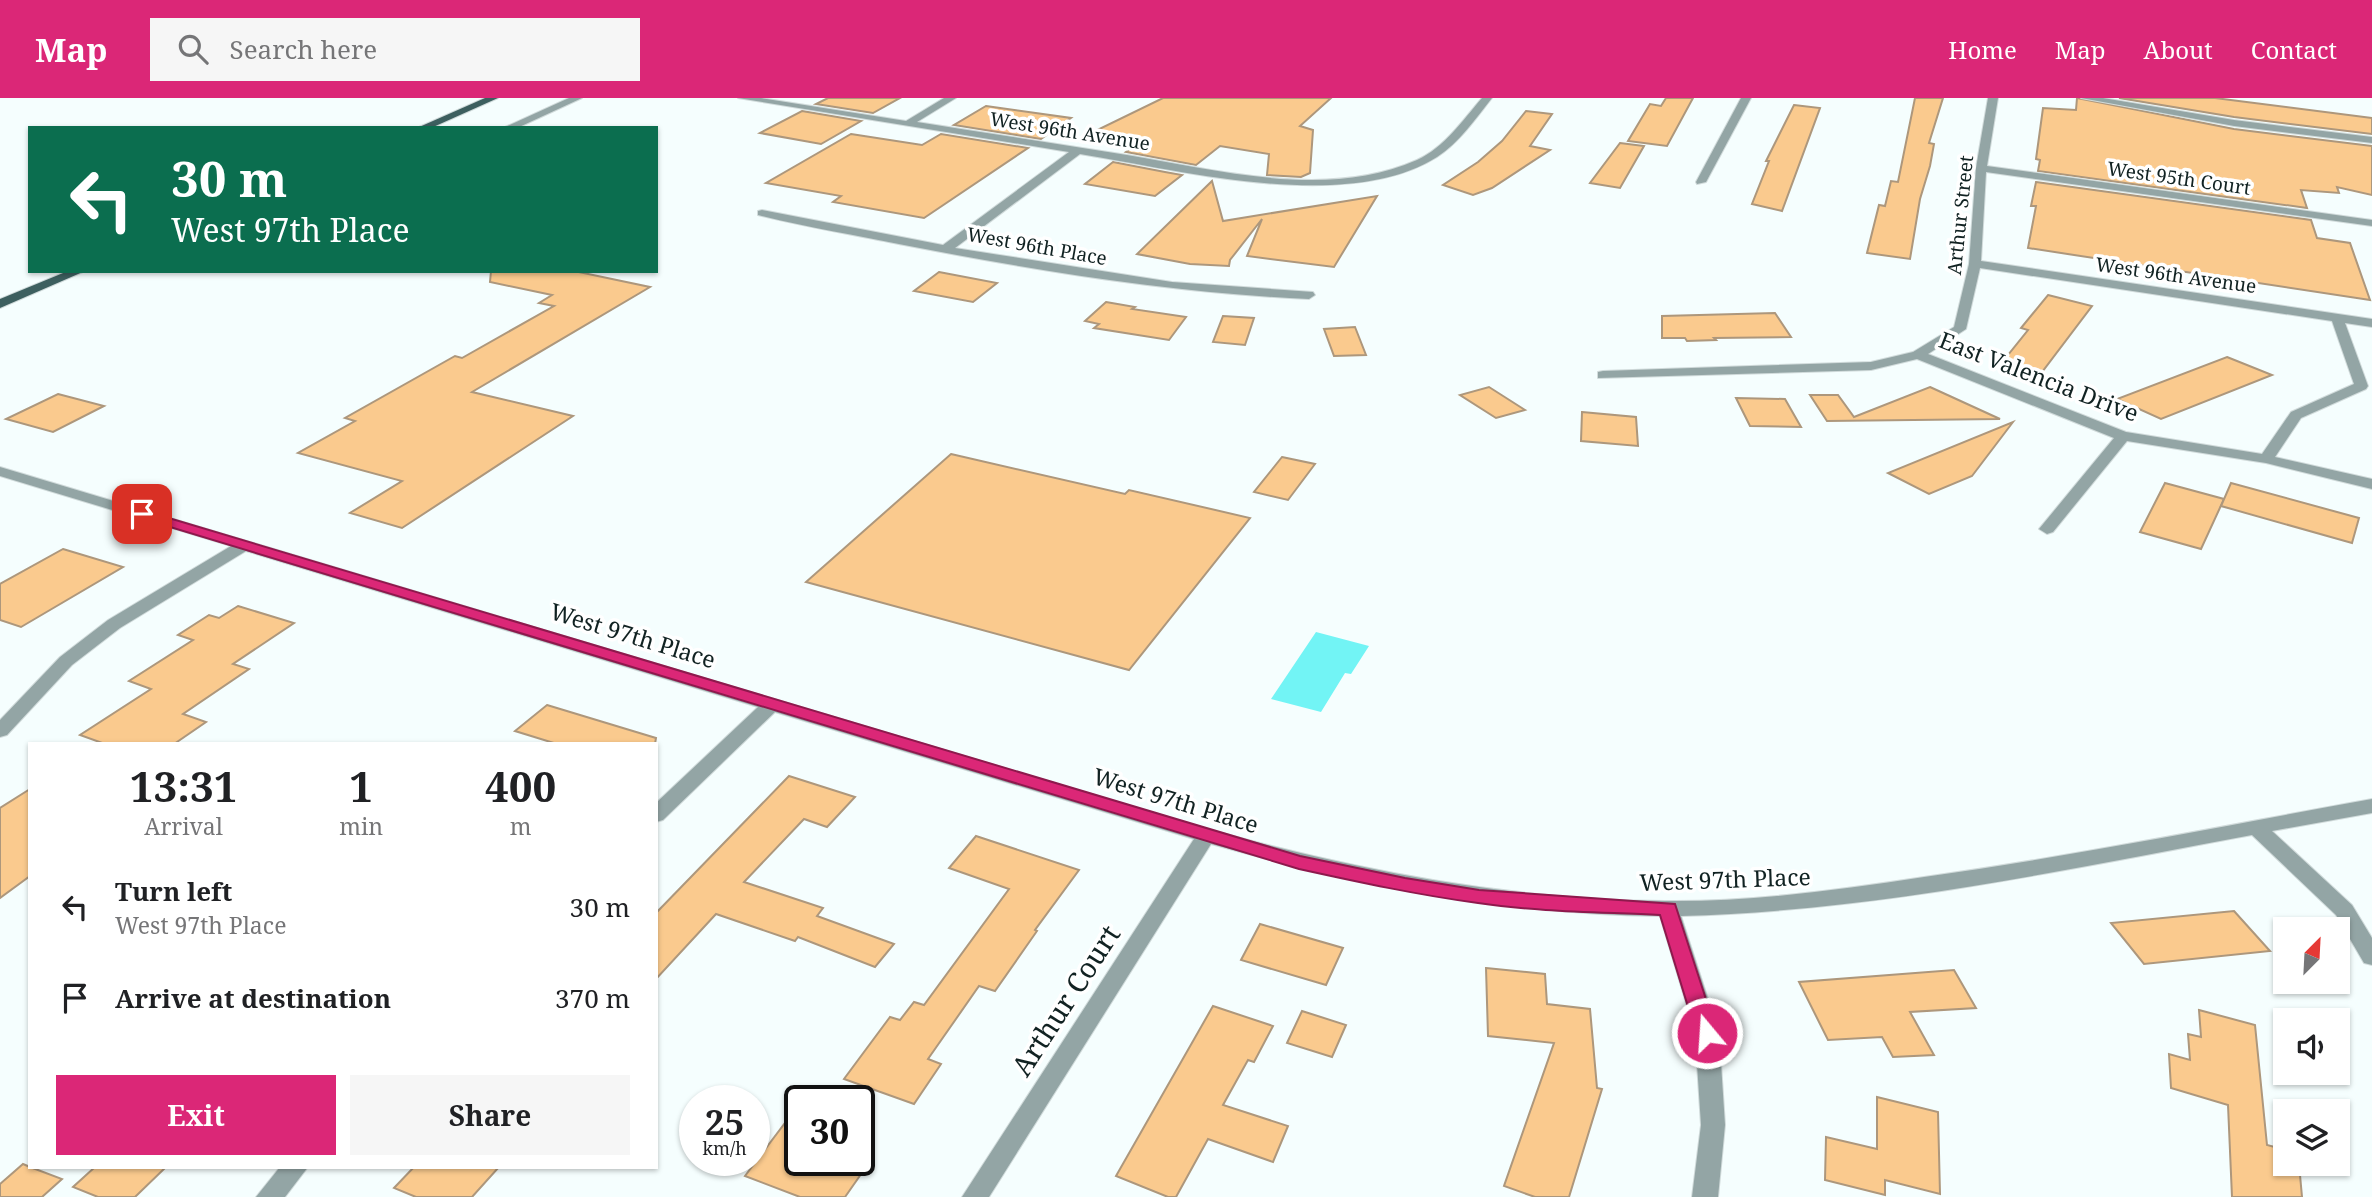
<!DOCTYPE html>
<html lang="en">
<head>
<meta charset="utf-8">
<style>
  body { margin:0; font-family:"Noto Serif",serif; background:#f6f6f6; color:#202124; height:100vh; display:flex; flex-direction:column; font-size:26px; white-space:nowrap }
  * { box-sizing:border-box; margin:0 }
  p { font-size:23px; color:#757577 }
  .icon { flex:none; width:38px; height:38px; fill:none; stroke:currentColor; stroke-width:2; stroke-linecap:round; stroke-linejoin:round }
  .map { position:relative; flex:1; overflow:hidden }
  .drawer { position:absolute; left:28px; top:644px; width:630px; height:427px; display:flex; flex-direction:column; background:#fff; border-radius:0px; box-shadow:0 2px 5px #0004 }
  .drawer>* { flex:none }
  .top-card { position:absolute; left:28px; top:28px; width:630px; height:147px; border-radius:0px; box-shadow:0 2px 5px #0004; background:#0b6e4f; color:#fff; overflow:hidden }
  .needle { width:46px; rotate:24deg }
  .controls { position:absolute; left:2273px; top:819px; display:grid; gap:14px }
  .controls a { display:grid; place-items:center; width:77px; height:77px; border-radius:0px; background:#fff; box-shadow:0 2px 5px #0004; font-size:35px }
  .speed { position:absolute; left:679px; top:987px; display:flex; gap:14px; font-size:35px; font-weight:700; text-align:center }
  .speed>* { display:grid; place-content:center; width:91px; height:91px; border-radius:50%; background:#fff; box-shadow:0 2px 5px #0004; line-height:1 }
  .speed small { font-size:18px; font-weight:400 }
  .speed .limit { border:4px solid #111; border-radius:10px; background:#fff; color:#111 }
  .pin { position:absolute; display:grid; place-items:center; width:60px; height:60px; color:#fff; margin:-30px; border-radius:14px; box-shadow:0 4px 10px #0006 }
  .me { position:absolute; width:77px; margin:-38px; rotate:342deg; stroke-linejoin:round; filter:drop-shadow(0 0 5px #0008) }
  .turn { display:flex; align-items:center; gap:24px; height:147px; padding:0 28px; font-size:32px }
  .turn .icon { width:91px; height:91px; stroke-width:2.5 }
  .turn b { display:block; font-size:49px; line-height:60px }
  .eta { display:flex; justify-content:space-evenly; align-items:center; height:119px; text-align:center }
  .eta b { font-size:42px; font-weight:700; line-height:49px }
  .primary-button { display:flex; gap:14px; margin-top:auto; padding:14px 28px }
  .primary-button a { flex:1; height:80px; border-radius:0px; background:#db2777; color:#fff; font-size:28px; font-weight:700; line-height:80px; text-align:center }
  .primary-button a+a { background:#f6f6f6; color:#202124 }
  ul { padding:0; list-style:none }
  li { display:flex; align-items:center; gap:21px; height:91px; padding:0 28px }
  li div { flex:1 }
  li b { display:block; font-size:26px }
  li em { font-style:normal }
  header { display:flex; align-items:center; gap:42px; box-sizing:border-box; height:98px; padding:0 35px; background:#db2777; color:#fff }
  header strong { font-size:33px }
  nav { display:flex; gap:38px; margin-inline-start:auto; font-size:24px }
  .search { width:490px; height:63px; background:#f6f6f6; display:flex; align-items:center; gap:18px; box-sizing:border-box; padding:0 24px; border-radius:0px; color:#757577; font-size:26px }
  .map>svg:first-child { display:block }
  .green { fill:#72f4f5 }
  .building { fill:#faca8e; stroke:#ad977c; stroke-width:2 }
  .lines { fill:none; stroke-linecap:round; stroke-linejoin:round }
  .minor-casing { stroke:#d1dbdb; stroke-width:2 }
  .major-casing { stroke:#d1dbdb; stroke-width:2 }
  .minor { fill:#93a5a5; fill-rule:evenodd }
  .major { fill:#3d5f5f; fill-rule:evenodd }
  .route { fill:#db2777; stroke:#8e194d; stroke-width:2 }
  .labels { text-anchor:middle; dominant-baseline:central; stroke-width:7; stroke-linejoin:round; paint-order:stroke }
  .far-street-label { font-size:19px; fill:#122; stroke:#fff }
  .street-label { font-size:23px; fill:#122; stroke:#fff }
  .near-street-label { font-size:28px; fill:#122; stroke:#fff }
</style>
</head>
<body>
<header>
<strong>Map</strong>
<div class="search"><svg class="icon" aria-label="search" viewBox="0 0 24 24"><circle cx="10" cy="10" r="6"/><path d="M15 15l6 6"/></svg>Search here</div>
<nav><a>Home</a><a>Map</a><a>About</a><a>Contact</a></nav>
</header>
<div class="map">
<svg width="2372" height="1099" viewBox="0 0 2372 1099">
  <rect width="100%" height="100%" fill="#f5fefe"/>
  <!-- green -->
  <path class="green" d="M 1316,534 L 1369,548 L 1351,576 L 1345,575 L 1321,614 L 1271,601 Z"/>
  <!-- building -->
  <g class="building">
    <path d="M 828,0 L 900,0 L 873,15 L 816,6 Z"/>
    <path d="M 1163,0 L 1331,0 L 1300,28 L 1313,32 L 1310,75 L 1301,79 L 1267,77 L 1269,56 L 1220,48 L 1196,67 L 1126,54 L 1140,44 L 1089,36 Z"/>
    <path d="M 1666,0 L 1693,0 L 1667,48 L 1628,43 L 1650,6 L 1661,8 Z"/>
    <path d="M 1915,0 L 1943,0 L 1929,45 L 1934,46 L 1930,68 L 1920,101 L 1910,161 L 1867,155 L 1879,107 L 1885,108 L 1891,83 L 1898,84 Z"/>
    <path d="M 2077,0 L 2234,31 L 2372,48 L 2372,97 L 2337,89 L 2339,95 L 2301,92 L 2307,110 L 2038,73 L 2040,62 L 2036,61 L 2043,10 L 2076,12 Z"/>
    <path d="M 2119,0 L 2215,0 L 2372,20 L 2372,36 L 2234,19 Z"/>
    <path d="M 1794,7 L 1820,10 L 1782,113 L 1752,106 L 1769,63 L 1766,63 Z"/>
    <path d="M 986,8 L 1071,20 L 1041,41 L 954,27 Z"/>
    <path d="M 802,13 L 861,23 L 821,46 L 760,35 Z"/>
    <path d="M 1526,13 L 1552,16 L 1530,48 L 1550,52 L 1492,90 L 1473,97 L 1443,87 L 1478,64 L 1502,43 Z"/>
    <path d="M 851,36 L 922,47 L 941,36 L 1028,50 L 924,120 L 833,104 L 841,98 L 766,85 Z"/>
    <path d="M 1620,45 L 1644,48 L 1620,90 L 1590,85 Z"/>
    <path d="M 1113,64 L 1165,74 L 1182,77 L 1155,98 L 1085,86 Z"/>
    <path d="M 1212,83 L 1223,123 L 1377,98 L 1334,169 L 1247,158 L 1262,121 L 1230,162 L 1229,168 L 1190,166 L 1137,156 Z"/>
    <path d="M 2036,84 L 2311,122 L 2317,140 L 2350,145 L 2370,202 L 2028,150 L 2036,108 L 2031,108 Z"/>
    <path d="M 491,173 L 574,173 L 650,189 L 472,294 L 573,318 L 402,430 L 350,415 L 402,383 L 298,355 L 355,323 L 345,320 L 455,258 L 462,260 L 554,208 L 539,205 L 552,197 L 490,184 Z"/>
    <path d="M 939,174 L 997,185 L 973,204 L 914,193 Z"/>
    <path d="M 2048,197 L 2092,208 L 2039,278 L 2000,267 L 2028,232 L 2021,230 Z"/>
    <path d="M 1106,204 L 1135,209 L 1132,211 L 1186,219 L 1169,242 L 1094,230 L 1099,226 L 1085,223 Z"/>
    <path d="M 1775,215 L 1791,239 L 1714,240 L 1716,242 L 1687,243 L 1685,240 L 1662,240 L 1662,218 Z"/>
    <path d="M 1223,218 L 1254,220 L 1245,247 L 1213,244 Z"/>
    <path d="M 1355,229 L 1366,257 L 1334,258 L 1324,231 Z"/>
    <path d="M 2227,259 L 2272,277 L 2161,321 L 2117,301 Z"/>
    <path d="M 1489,289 L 1525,312 L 1496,320 L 1460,297 Z"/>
    <path d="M 1930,289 L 2000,321 L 1827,323 L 1810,297 L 1838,297 L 1854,319 Z"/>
    <path d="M 58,296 L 104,308 L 53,334 L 6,321 Z"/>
    <path d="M 1736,300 L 1785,301 L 1801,329 L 1750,328 Z"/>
    <path d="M 1582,314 L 1636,319 L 1638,348 L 1581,343 Z"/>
    <path d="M 2013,324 L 1972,378 L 1929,396 L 1888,375 Z"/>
    <path d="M 951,356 L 1125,396 L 1129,392 L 1250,420 L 1129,572 L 806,484 Z"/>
    <path d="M 1282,359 L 1315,366 L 1288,402 L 1254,394 Z"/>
    <path d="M 2165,385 L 2224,401 L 2201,451 L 2140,434 Z"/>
    <path d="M 2231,385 L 2359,420 L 2352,445 L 2221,408 Z"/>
    <path d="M 63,451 L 123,469 L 21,529 L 0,522 L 0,486 Z"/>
    <path d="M 238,508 L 294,525 L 233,566 L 249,571 L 183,616 L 206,624 L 174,646 L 105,646 L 80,637 L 151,591 L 129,583 L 193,542 L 178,537 L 209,517 L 219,520 Z"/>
    <path d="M 547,607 L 656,640 L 655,646 L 557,646 L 515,633 Z"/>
    <path d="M 789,678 L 855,699 L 827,729 L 804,721 L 744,784 L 823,810 L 817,818 L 894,846 L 875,869 L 798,839 L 795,843 L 716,816 L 656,881 L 656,815 Z"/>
    <path d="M 30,691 L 30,778 L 0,800 L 0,710 Z"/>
    <path d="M 976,738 L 1079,772 L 1035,832 L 1037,833 L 995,893 L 979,888 L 928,961 L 941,966 L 914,1006 L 844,981 L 890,919 L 900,922 L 914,904 L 924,907 L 1009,791 L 949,770 Z"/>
    <path d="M 2234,813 L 2270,853 L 2144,866 L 2111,825 Z"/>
    <path d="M 1260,826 L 1343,850 L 1326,887 L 1241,862 Z"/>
    <path d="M 1486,870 L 1545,876 L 1547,906 L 1590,911 L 1597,990 L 1602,991 L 1569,1099 L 1535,1099 L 1504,1088 L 1554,945 L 1488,938 Z"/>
    <path d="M 1954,872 L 1976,910 L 1910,914 L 1934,957 L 1893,959 L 1882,939 L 1828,942 L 1799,884 Z"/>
    <path d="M 1213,908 L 1273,928 L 1254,964 L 1248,962 L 1223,1007 L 1288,1028 L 1273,1064 L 1208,1041 L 1176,1099 L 1168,1099 L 1116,1078 Z"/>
    <path d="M 2199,912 L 2255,927 L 2267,1047 L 2286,1052 L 2286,1066 L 2299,1066 L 2302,1099 L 2232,1099 L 2228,1007 L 2171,990 L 2169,956 L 2190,962 L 2188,936 L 2201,939 Z"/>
    <path d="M 1302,913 L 1346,927 L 1332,959 L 1287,945 Z"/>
    <path d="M 1877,999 L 1938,1014 L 1940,1096 L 1885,1082 L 1885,1097 L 1825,1082 L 1826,1039 L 1877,1051 Z"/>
    <path d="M 800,1005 L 800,1062 L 847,1062 L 866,1069 L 845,1099 L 800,1099 L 745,1078 Z"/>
    <path d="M 23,1066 L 30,1069 L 62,1081 L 42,1099 L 0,1099 L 0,1086 Z"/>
    <path d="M 95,1069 L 166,1069 L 135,1099 L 98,1099 L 73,1089 Z"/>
    <path d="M 414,1069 L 499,1069 L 472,1099 L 416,1099 L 394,1090 Z"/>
  </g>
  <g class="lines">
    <!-- minor casing -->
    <g class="minor-casing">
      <g id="minor">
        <path d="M 569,0 L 582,0 L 517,30 L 503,30 Z"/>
        <path d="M 738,0 L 761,0 L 906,23 L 944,0 L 956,0 L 917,24 C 987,35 1057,46 1127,57 C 1219,72 1327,102 1417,62 C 1445,49 1462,23 1482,0 L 1492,0 C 1476,20 1459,45 1437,59 C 1347,116 1180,72 1080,56 L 955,150 L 1172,184 L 1313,194 L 1315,197 L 1309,201 C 1172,195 1038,173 904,147 C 855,137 806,129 758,117 L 758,113 L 762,112 L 943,147 L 1069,54 Z"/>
        <path d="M 1741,0 L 1751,0 L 1706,84 L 1697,86 L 1696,84 Z"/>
        <path d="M 1988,0 L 1998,0 L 1987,68 L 2372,122 L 2372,128 L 1986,74 L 1981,163 L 2372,221 L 2372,229 L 2345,225 L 2368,288 L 2366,291 L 2301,320 L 2275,359 L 2372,381 L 2372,391 L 2266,365 L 2127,343 L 2053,434 L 2047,436 L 2039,431 L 2114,340 L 1917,261 L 1871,272 L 1598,280 L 1598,274 L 1603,273 L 1871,264 L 1913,254 L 1954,229 L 1969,166 L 1976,70 ZM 1980,170 L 2332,223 L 2354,286 L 2291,314 L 2262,356 L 2126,334 L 1928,256 L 1966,231 Z"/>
        <path d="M 2081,0 L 2103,0 L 2234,22 L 2372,39 L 2372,45 L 2234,28 Z"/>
        <path d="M 0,369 L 1211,732 C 1360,773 1510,802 1665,803 C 1751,804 1838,792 1924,779 C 2074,758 2223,728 2372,701 L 2372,715 L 2272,733 L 2352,807 L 2372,840 L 2372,867 L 2364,865 L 2336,817 L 2252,737 C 2064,772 1873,813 1681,818 L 1719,935 L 1725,1027 L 1718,1099 L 1692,1099 L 1701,1027 L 1695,935 L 1660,818 C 1506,816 1359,787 1211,746 L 989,1099 L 962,1099 L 1194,741 L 775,614 L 663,722 L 656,724 L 656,705 L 758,609 L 246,453 L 120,530 L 72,567 L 7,637 L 0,639 L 0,622 L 60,559 L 108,522 L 231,448 L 0,378 Z"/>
        <path d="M 280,1069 L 308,1069 L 285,1099 L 256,1099 Z"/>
      </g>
    </g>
    <!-- major casing -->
    <g class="major-casing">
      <g id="major">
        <path d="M 485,0 L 498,0 L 431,30 L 417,30 Z"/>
        <path d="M 68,173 L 85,173 L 0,210 L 0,201 Z"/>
      </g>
    </g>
    <!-- minor -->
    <use href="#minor" class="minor"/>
    <!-- major -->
    <use href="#major" class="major"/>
  </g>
  <!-- route -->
  <path class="route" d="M 142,412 L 1300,758 L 1405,780 L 1479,792 L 1675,806 L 1717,935 L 1714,941 L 1707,943 L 1700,941 L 1696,935 L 1660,817 C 1600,814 1538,814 1478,805 C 1418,797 1358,784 1299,771 L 137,419 L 137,413 Z"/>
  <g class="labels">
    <!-- far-street labels -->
    <g class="far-street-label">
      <text transform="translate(1070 33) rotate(9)">West 96th Avenue</text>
      <text transform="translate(2179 80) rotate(8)">West 95th Court</text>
      <text transform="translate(1960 117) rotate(-84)">Arthur Street</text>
      <text transform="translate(1037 148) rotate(10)">West 96th Place</text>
      <text transform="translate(2176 177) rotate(8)">West 96th Avenue</text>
    </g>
    <!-- street labels -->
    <g class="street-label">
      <text transform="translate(2039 278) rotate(21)">East Valencia Drive</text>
      <text transform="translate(633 537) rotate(17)">West 97th Place</text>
      <text transform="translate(1176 702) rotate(17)">West 97th Place</text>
      <text transform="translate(1725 781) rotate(-2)">West 97th Place</text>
    </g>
    <!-- near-street labels -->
    <g class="near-street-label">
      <text transform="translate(1065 902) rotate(-57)">Arthur Court</text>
    </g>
  </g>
</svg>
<div class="controls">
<a><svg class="needle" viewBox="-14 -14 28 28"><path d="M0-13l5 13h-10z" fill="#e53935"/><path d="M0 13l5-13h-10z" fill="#757577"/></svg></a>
<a><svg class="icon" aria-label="sound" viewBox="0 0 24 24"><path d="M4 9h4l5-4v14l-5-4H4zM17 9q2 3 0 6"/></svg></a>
<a><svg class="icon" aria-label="layers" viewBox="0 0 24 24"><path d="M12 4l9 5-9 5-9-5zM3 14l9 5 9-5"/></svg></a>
</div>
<div class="speed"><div>25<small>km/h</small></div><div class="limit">30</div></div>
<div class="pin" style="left:142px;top:416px;background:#d93025"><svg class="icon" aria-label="arrive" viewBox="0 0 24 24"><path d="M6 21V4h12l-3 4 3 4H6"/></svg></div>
<svg class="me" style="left:1707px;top:935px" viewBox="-20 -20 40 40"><circle r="17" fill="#db2777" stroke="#fff" stroke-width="3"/><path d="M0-11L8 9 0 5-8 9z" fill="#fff"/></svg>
<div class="top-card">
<div class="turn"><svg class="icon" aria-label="left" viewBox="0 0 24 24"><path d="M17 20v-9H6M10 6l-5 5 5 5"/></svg><div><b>30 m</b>West 97th Place</div></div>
</div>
<section class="drawer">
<div class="eta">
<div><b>13:31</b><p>Arrival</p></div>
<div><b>1</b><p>min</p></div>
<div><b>400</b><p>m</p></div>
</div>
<ul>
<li><svg class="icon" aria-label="left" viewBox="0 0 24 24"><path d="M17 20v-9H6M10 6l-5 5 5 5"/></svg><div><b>Turn left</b><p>West 97th Place</p></div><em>30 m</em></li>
<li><svg class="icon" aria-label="arrive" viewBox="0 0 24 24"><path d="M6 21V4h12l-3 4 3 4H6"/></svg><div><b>Arrive at destination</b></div><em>370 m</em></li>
</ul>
<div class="primary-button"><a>Exit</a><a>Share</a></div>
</section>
</div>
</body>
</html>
